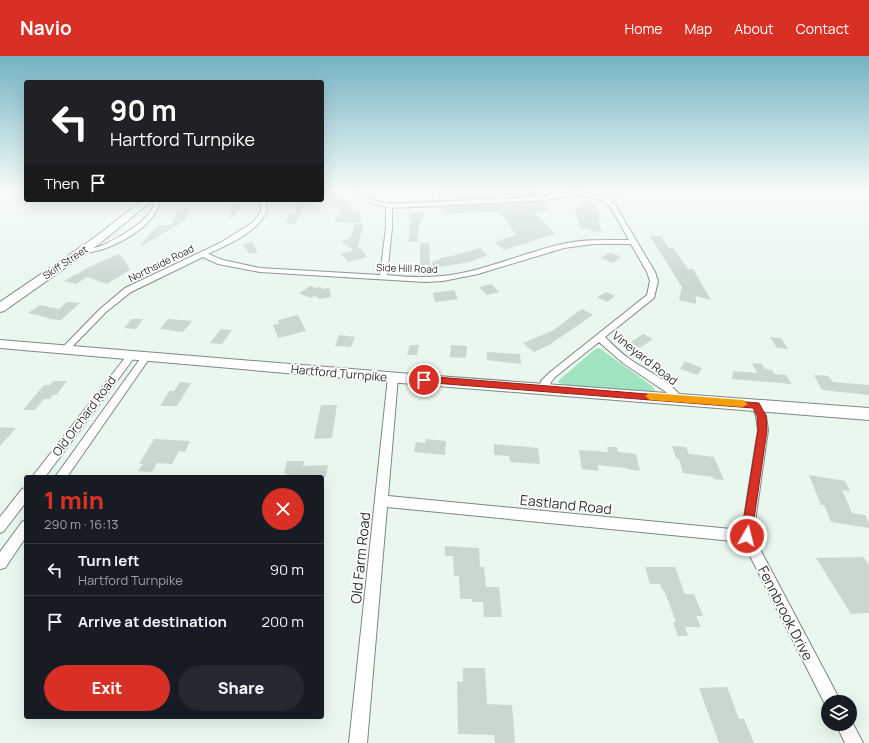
<!DOCTYPE html>
<html lang="en">
<head>
<meta charset="utf-8">
<style>
  body { margin:0; font-family:Manrope,sans-serif; background:#242831; color:#f1f3f6; height:100vh; display:flex; flex-direction:column; font-size:15px; white-space:nowrap }
  * { box-sizing:border-box; margin:0 }
  p { font-size:13px; color:#9ea1a6 }
  .icon { flex:none; width:22px; height:22px; fill:none; stroke:currentColor; stroke-width:2; stroke-linecap:round; stroke-linejoin:round }
  .map { position:relative; flex:1; overflow:hidden }
  .side { position:absolute; left:24px; top:419px; width:300px; height:244px; display:flex; flex-direction:column; background:#171b24; border-radius:4px; box-shadow:0 4px 16px #0002 }
  .side>* { flex:none }
  .top-card { position:absolute; left:24px; top:24px; width:300px; height:122px; border-radius:4px; box-shadow:0 4px 16px #0002; background:#202124; color:#fff; overflow:hidden }
  .tools { position:absolute; left:821px; top:639px; display:grid; gap:8px }
  .tools a { display:grid; place-items:center; width:36px; height:36px; border-radius:50%; background:#171b24; box-shadow:0 4px 16px #0002; font-size:20px }
  .pin { position:absolute; display:grid; place-items:center; width:34px; height:34px; color:#fff; margin:-17px; border:2px solid #fff; border-radius:50%; box-shadow:0 1px 4px #0007 }
  .me { position:absolute; width:44px; margin:-22px; rotate:8deg; stroke-linejoin:round; filter:drop-shadow(0 0 3px #0008) }
  .turn { display:flex; align-items:center; gap:14px; height:84px; padding:0 20px; font-size:18px }
  .turn .icon { width:52px; height:52px; stroke-width:2.5 }
  .turn b { display:block; font-size:28px; line-height:34px }
  .then { display:flex; align-items:center; height:38px; padding:0 20px; background:#0003; gap:8px; font-size:15px }
  .round { display:grid; place-items:center; flex:none; width:42px; height:42px; border-radius:21px; background:#242831 }
  .summary { display:flex; align-items:center; justify-content:space-between; height:68px; padding:0 20px }
  h1 { font-size:24px; font-weight:800; line-height:30px; color:#d93025 }
  .cta { display:flex; gap:8px; margin-top:auto; padding:8px 20px }
  .cta a { flex:1; height:46px; border-radius:24px; background:#d93025; color:#fff; font-size:16px; font-weight:800; line-height:46px; text-align:center }
  .cta a+a { background:#242831; color:#f1f3f6 }
  ul { padding:0; list-style:none }
  li { display:flex; align-items:center; gap:12px; height:52px; padding:0 20px; border-top:1px solid #363941 }
  li div { flex:1 }
  li b { display:block; font-size:15px }
  li em { font-style:normal }
  header { display:flex; align-items:center; gap:24px; box-sizing:border-box; height:56px; padding:0 20px; background:#d93025; color:#fff }
  header strong { font-size:19px }
  nav { display:flex; gap:22px; margin-inline-start:auto; font-size:14px }
  .map>svg:first-child { display:block }
  .green { fill:#a0e3c0 }
  .building { fill:#c9d7cf }
  .lines { fill:none; stroke-linecap:round; stroke-linejoin:round }
  .street-casing { stroke:#7c8982; stroke-width:2 }
  .secondary-casing { stroke:#7c8982; stroke-width:2 }
  .street { fill:#fff; fill-rule:evenodd }
  .secondary { fill:#fff; fill-rule:evenodd }
  .route { fill:#d93025; stroke:#8d1f18 }
  .slow { fill:#f59e0b }
  .labels { text-anchor:middle; dominant-baseline:central; stroke-width:3.5; stroke-linejoin:round; paint-order:stroke }
  .far-street-label { font-size:10px; fill:#2e3330; stroke:#fff }
  .street-label { font-size:12px; fill:#2e3330; stroke:#fff }
  .near-street-label { font-size:14px; fill:#2e3330; stroke:#fff }
</style>
</head>
<body>
<header>
<strong>Navio</strong>
<nav><a>Home</a><a>Map</a><a>About</a><a>Contact</a></nav>
</header>
<div class="map">
<svg width="869" height="687" viewBox="0 0 869 687">
  <rect width="100%" height="100%" fill="#e9f7ef"/>
  <!-- green -->
  <path class="green" d="M 599,292 L 652,330 L 655,334 L 652,336 L 570,330 L 559,327 L 558,325 L 594,294 Z"/>
  <!-- building -->
  <g class="building">
    <path d="M 437,135 L 539,135 L 541,139 L 440,144 Z"/>
    <path d="M 339,137 L 355,155 L 359,154 L 362,167 L 335,166 L 341,153 L 334,154 L 333,148 L 326,139 Z"/>
    <path d="M 294,144 L 303,144 L 304,151 L 295,168 L 285,167 L 290,158 L 297,158 Z"/>
    <path d="M 544,145 L 549,154 L 534,156 L 555,178 L 504,194 L 494,186 L 516,179 L 500,156 L 478,156 L 445,158 L 442,151 Z"/>
    <path d="M 583,145 L 593,147 L 602,163 L 598,163 L 602,176 L 590,175 L 589,173 L 581,173 L 577,162 L 575,152 Z"/>
    <path d="M 240,146 L 240,153 L 230,164 L 231,147 Z"/>
    <path d="M 190,152 L 187,161 L 180,169 L 171,169 L 178,153 Z"/>
    <path d="M 419,155 L 424,158 L 419,170 L 417,186 L 408,186 L 410,173 L 408,173 L 412,163 L 406,160 Z"/>
    <path d="M 354,168 L 364,168 L 357,193 L 360,192 L 367,201 L 348,206 L 341,198 L 354,194 L 341,186 L 351,182 Z"/>
    <path d="M 158,169 L 177,169 L 142,190 L 141,188 Z"/>
    <path d="M 650,180 L 661,180 L 669,192 L 673,192 L 688,213 L 693,213 L 711,244 L 696,240 L 696,248 L 679,244 L 682,231 Z"/>
    <path d="M 252,186 L 258,196 L 249,198 L 243,188 Z"/>
    <path d="M 420,187 L 429,187 L 430,209 L 420,209 Z"/>
    <path d="M 480,192 L 488,199 L 469,206 L 433,212 L 432,206 L 441,203 L 439,202 L 452,200 Z"/>
    <path d="M 610,196 L 621,201 L 613,207 L 601,202 Z"/>
    <path d="M 118,198 L 123,201 L 130,214 L 107,228 L 87,221 L 76,228 L 64,225 L 76,218 L 79,218 L 78,218 L 87,212 Z"/>
    <path d="M 491,228 L 499,236 L 487,239 L 479,231 Z"/>
    <path d="M 311,230 L 315,232 L 321,231 L 322,233 L 329,232 L 331,241 L 320,243 L 315,240 L 310,242 L 299,237 Z"/>
    <path d="M 454,234 L 458,243 L 435,246 L 433,237 Z"/>
    <path d="M 606,236 L 615,240 L 607,246 L 597,241 Z"/>
    <path d="M 67,246 L 80,247 L 61,264 L 48,263 L 49,262 L 28,257 L 40,249 L 59,253 Z"/>
    <path d="M 582,253 L 593,259 L 549,289 L 534,296 L 523,287 L 552,275 Z"/>
    <path d="M 298,259 L 306,275 L 278,282 L 273,269 L 279,268 L 278,264 Z"/>
    <path d="M 132,263 L 143,263 L 136,273 L 124,272 Z"/>
    <path d="M 168,263 L 192,265 L 183,276 L 160,273 Z"/>
    <path d="M 221,273 L 232,274 L 222,288 L 210,287 Z"/>
    <path d="M 643,278 L 653,283 L 640,292 L 630,287 Z"/>
    <path d="M 339,279 L 355,281 L 351,291 L 335,290 Z"/>
    <path d="M 770,281 L 781,282 L 788,293 L 777,292 Z"/>
    <path d="M 410,289 L 419,289 L 417,299 L 407,299 Z"/>
    <path d="M 451,289 L 467,290 L 466,302 L 450,301 Z"/>
    <path d="M 487,296 L 520,298 L 521,308 L 487,304 Z"/>
    <path d="M 685,305 L 702,312 L 698,319 L 680,313 Z"/>
    <path d="M 752,307 L 762,308 L 765,313 L 772,314 L 774,318 L 786,319 L 792,328 L 732,323 L 733,315 L 757,317 Z"/>
    <path d="M 814,319 L 828,320 L 833,326 L 869,329 L 869,339 L 822,334 Z"/>
    <path d="M 53,325 L 67,325 L 56,339 L 53,339 L 50,343 L 44,343 L 35,354 L 23,354 L 44,329 L 50,329 Z"/>
    <path d="M 180,326 L 191,327 L 177,350 L 160,350 L 169,335 L 174,335 Z"/>
    <path d="M 321,349 L 337,349 L 332,382 L 314,383 Z"/>
    <path d="M 0,371 L 16,372 L 0,390 Z"/>
    <path d="M 154,383 L 190,385 L 185,396 L 179,395 L 172,408 L 157,407 L 152,416 L 138,415 L 143,408 L 139,408 Z"/>
    <path d="M 426,383 L 446,385 L 445,399 L 414,396 L 416,386 L 425,387 Z"/>
    <path d="M 494,388 L 538,392 L 540,408 L 510,406 L 509,400 L 494,399 Z"/>
    <path d="M 672,390 L 686,391 L 689,398 L 714,401 L 724,424 L 713,423 L 713,421 L 683,417 L 679,403 L 676,402 Z"/>
    <path d="M 607,391 L 617,391 L 618,396 L 636,398 L 640,415 L 627,413 L 626,412 L 598,409 L 599,415 L 582,413 L 579,394 L 608,396 Z"/>
    <path d="M 287,405 L 304,405 L 303,410 L 328,409 L 326,421 L 286,421 L 287,417 L 284,417 Z"/>
    <path d="M 809,419 L 845,425 L 850,435 L 842,434 L 852,457 L 865,459 L 869,467 L 869,472 L 831,466 L 824,449 L 821,449 Z"/>
    <path d="M 445,490 L 479,492 L 480,511 L 484,511 L 486,531 L 499,531 L 502,561 L 484,561 L 483,546 L 472,546 L 472,543 L 460,543 L 459,520 L 454,520 L 453,500 L 445,500 Z"/>
    <path d="M 863,501 L 869,509 L 869,557 L 851,558 L 816,502 Z"/>
    <path d="M 645,511 L 675,511 L 685,538 L 694,538 L 703,560 L 696,560 L 701,571 L 685,571 L 688,580 L 678,580 L 673,566 L 676,566 L 664,534 L 662,534 L 660,528 L 650,528 Z"/>
    <path d="M 463,612 L 485,612 L 487,648 L 512,649 L 515,687 L 495,687 L 494,679 L 458,678 L 457,625 L 463,626 Z"/>
    <path d="M 727,631 L 739,663 L 744,663 L 754,687 L 719,687 L 699,632 Z"/>
  </g>
  <g class="lines">
    <!-- street casing -->
    <g class="street-casing">
      <g id="street">
        <path d="M 354,135 L 360,135 L 370,143 L 389,148 L 534,141 L 579,135 L 608,143 L 614,140 L 611,135 L 617,135 L 620,138 L 620,141 L 611,146 L 615,149 L 655,216 L 658,225 L 654,242 L 605,281 C 613,289 622,298 631,304 C 646,314 673,327 682,342 L 681,345 L 673,345 L 666,336 L 623,307 L 599,286 L 555,321 L 551,326 L 548,335 L 545,336 L 540,333 L 541,325 L 549,317 L 647,239 L 650,225 L 647,216 L 631,188 L 593,188 L 564,192 L 478,218 L 443,225 L 425,226 L 260,216 L 218,208 L 203,201 L 131,236 L 106,256 L 67,296 L 61,296 L 60,294 L 100,253 L 125,232 L 220,187 L 252,167 L 261,156 L 261,151 L 259,144 L 265,144 L 267,154 C 260,175 227,189 208,198 L 223,204 L 260,212 L 380,219 L 386,172 L 386,151 L 366,145 ZM 579,139 L 602,144 L 610,150 L 629,184 C 607,184 584,183 562,188 C 522,197 483,216 442,220 C 423,222 405,221 387,219 L 392,172 L 392,152 L 534,145 Z"/>
        <path d="M 153,144 L 159,144 C 161,169 102,201 80,196 L 80,194 C 86,192 92,193 98,191 C 112,186 150,165 153,150 C 154,150 153,144 153,144 Z"/>
        <path d="M 131,297 L 134,298 L 136,300 L 134,302 L 45,421 L 32,421 L 128,298 Z"/>
        <path d="M 146,298 L 149,299 L 151,301 L 149,303 L 67,421 L 55,421 L 143,299 Z"/>
        <path d="M 393,318 L 398,321 L 388,440 L 742,474 L 758,374 L 756,360 L 751,349 L 752,346 L 760,346 L 766,360 L 768,374 L 753,480 L 841,646 L 828,646 L 827,652 L 743,486 L 387,451 L 367,687 L 349,687 L 388,321 Z"/>
        <path d="M 26,432 L 26,446 L 4,475 L 0,477 L 0,461 L 22,433 Z"/>
        <path d="M 26,464 L 26,481 L 5,512 L 0,513 L 0,496 L 22,466 Z"/>
        <path d="M 850,662 L 863,687 L 845,687 L 836,668 L 850,668 Z"/>
      </g>
    </g>
    <!-- secondary casing -->
    <g class="secondary-casing">
      <g id="secondary">
        <path d="M 143,144 L 153,144 L 99,188 L 4,255 L 0,256 L 0,246 L 91,184 Z"/>
        <path d="M 0,284 L 424,319 L 869,352 L 869,364 L 424,329 L 0,292 Z"/>
      </g>
    </g>
    <!-- street -->
    <use href="#street" class="street"/>
    <!-- secondary -->
    <use href="#secondary" class="secondary"/>
  </g>
  <!-- sky -->
  <linearGradient id="sky" x2="0" y2="1"><stop stop-color="#73b2c2"/><stop offset="0.58" stop-color="#f5fbf8"/><stop offset="1" stop-color="#f5fbf8" stop-opacity="0"/></linearGradient>
  <rect width="869" height="231" fill="url(#sky)"/>
  <!-- route -->
  <path class="route" d="M 424,320 L 759,347 L 766,360 L 767,374 L 751,484 L 747,486 L 743,484 L 741,480 L 758,374 L 757,360 L 753,352 L 421,326 L 419,324 L 421,321 Z"/>
  <!-- slow -->
  <path class="slow" d="M 650,337 L 743,344 L 748,348 L 743,351 L 650,344 L 645,340 Z"/>
  <g class="labels">
    <!-- far-street labels -->
    <g class="far-street-label">
      <text transform="translate(65 206) rotate(-34)">Skiff Street</text>
      <text transform="translate(161 207) rotate(-26)">Northside Road</text>
      <text transform="translate(407 212) rotate(2)">Side Hill Road</text>
    </g>
    <!-- street labels -->
    <g class="street-label">
      <text transform="translate(645 302) rotate(38)">Vineyard Road</text>
      <text transform="translate(339 317) rotate(5)">Hartford Turnpike</text>
      <text transform="translate(84 360) rotate(-53)">Old Orchard Road</text>
    </g>
    <!-- near-street labels -->
    <g class="near-street-label">
      <text transform="translate(566 448) rotate(6)">Eastland Road</text>
      <text transform="translate(360 502) rotate(-84)">Old Farm Road</text>
      <text transform="translate(786 557) rotate(63)">Fennbrook Drive</text>
    </g>
  </g>
</svg>
<div class="tools">
<a><svg class="icon" aria-label="layers" viewBox="0 0 24 24"><path d="M12 4l9 5-9 5-9-5zM3 14l9 5 9-5"/></svg></a>
</div>
<div class="pin" style="left:424px;top:324px;background:#d93025"><svg class="icon" aria-label="arrive" viewBox="0 0 24 24"><path d="M6 21V4h12l-3 4 3 4H6"/></svg></div>
<svg class="me" style="left:747px;top:480px" viewBox="-20 -20 40 40"><circle r="17" fill="#d93025" stroke="#fff" stroke-width="3"/><path d="M0-11L8 9 0 5-8 9z" fill="#fff"/></svg>
<div class="top-card">
<div class="turn"><svg class="icon" aria-label="left" viewBox="0 0 24 24"><path d="M17 20v-9H6M10 6l-5 5 5 5"/></svg><div><b>90 m</b>Hartford Turnpike</div></div>
<div class="then">Then<svg class="icon" aria-label="arrive" viewBox="0 0 24 24"><path d="M6 21V4h12l-3 4 3 4H6"/></svg></div>
</div>
<section class="side">
<div class="summary"><div><h1>1 min</h1><p>290 m · 16:13</p></div><a class="round" style="background:#d93025;color:#fff"><svg class="icon" aria-label="close" viewBox="0 0 24 24"><path d="M6 6l12 12M18 6L6 18"/></svg></a></div>
<ul>
<li><svg class="icon" aria-label="left" viewBox="0 0 24 24"><path d="M17 20v-9H6M10 6l-5 5 5 5"/></svg><div><b>Turn left</b><p>Hartford Turnpike</p></div><em>90 m</em></li>
<li><svg class="icon" aria-label="arrive" viewBox="0 0 24 24"><path d="M6 21V4h12l-3 4 3 4H6"/></svg><div><b>Arrive at destination</b></div><em>200 m</em></li>
</ul>
<div class="cta"><a>Exit</a><a>Share</a></div>
</section>
</div>
</body>
</html>
